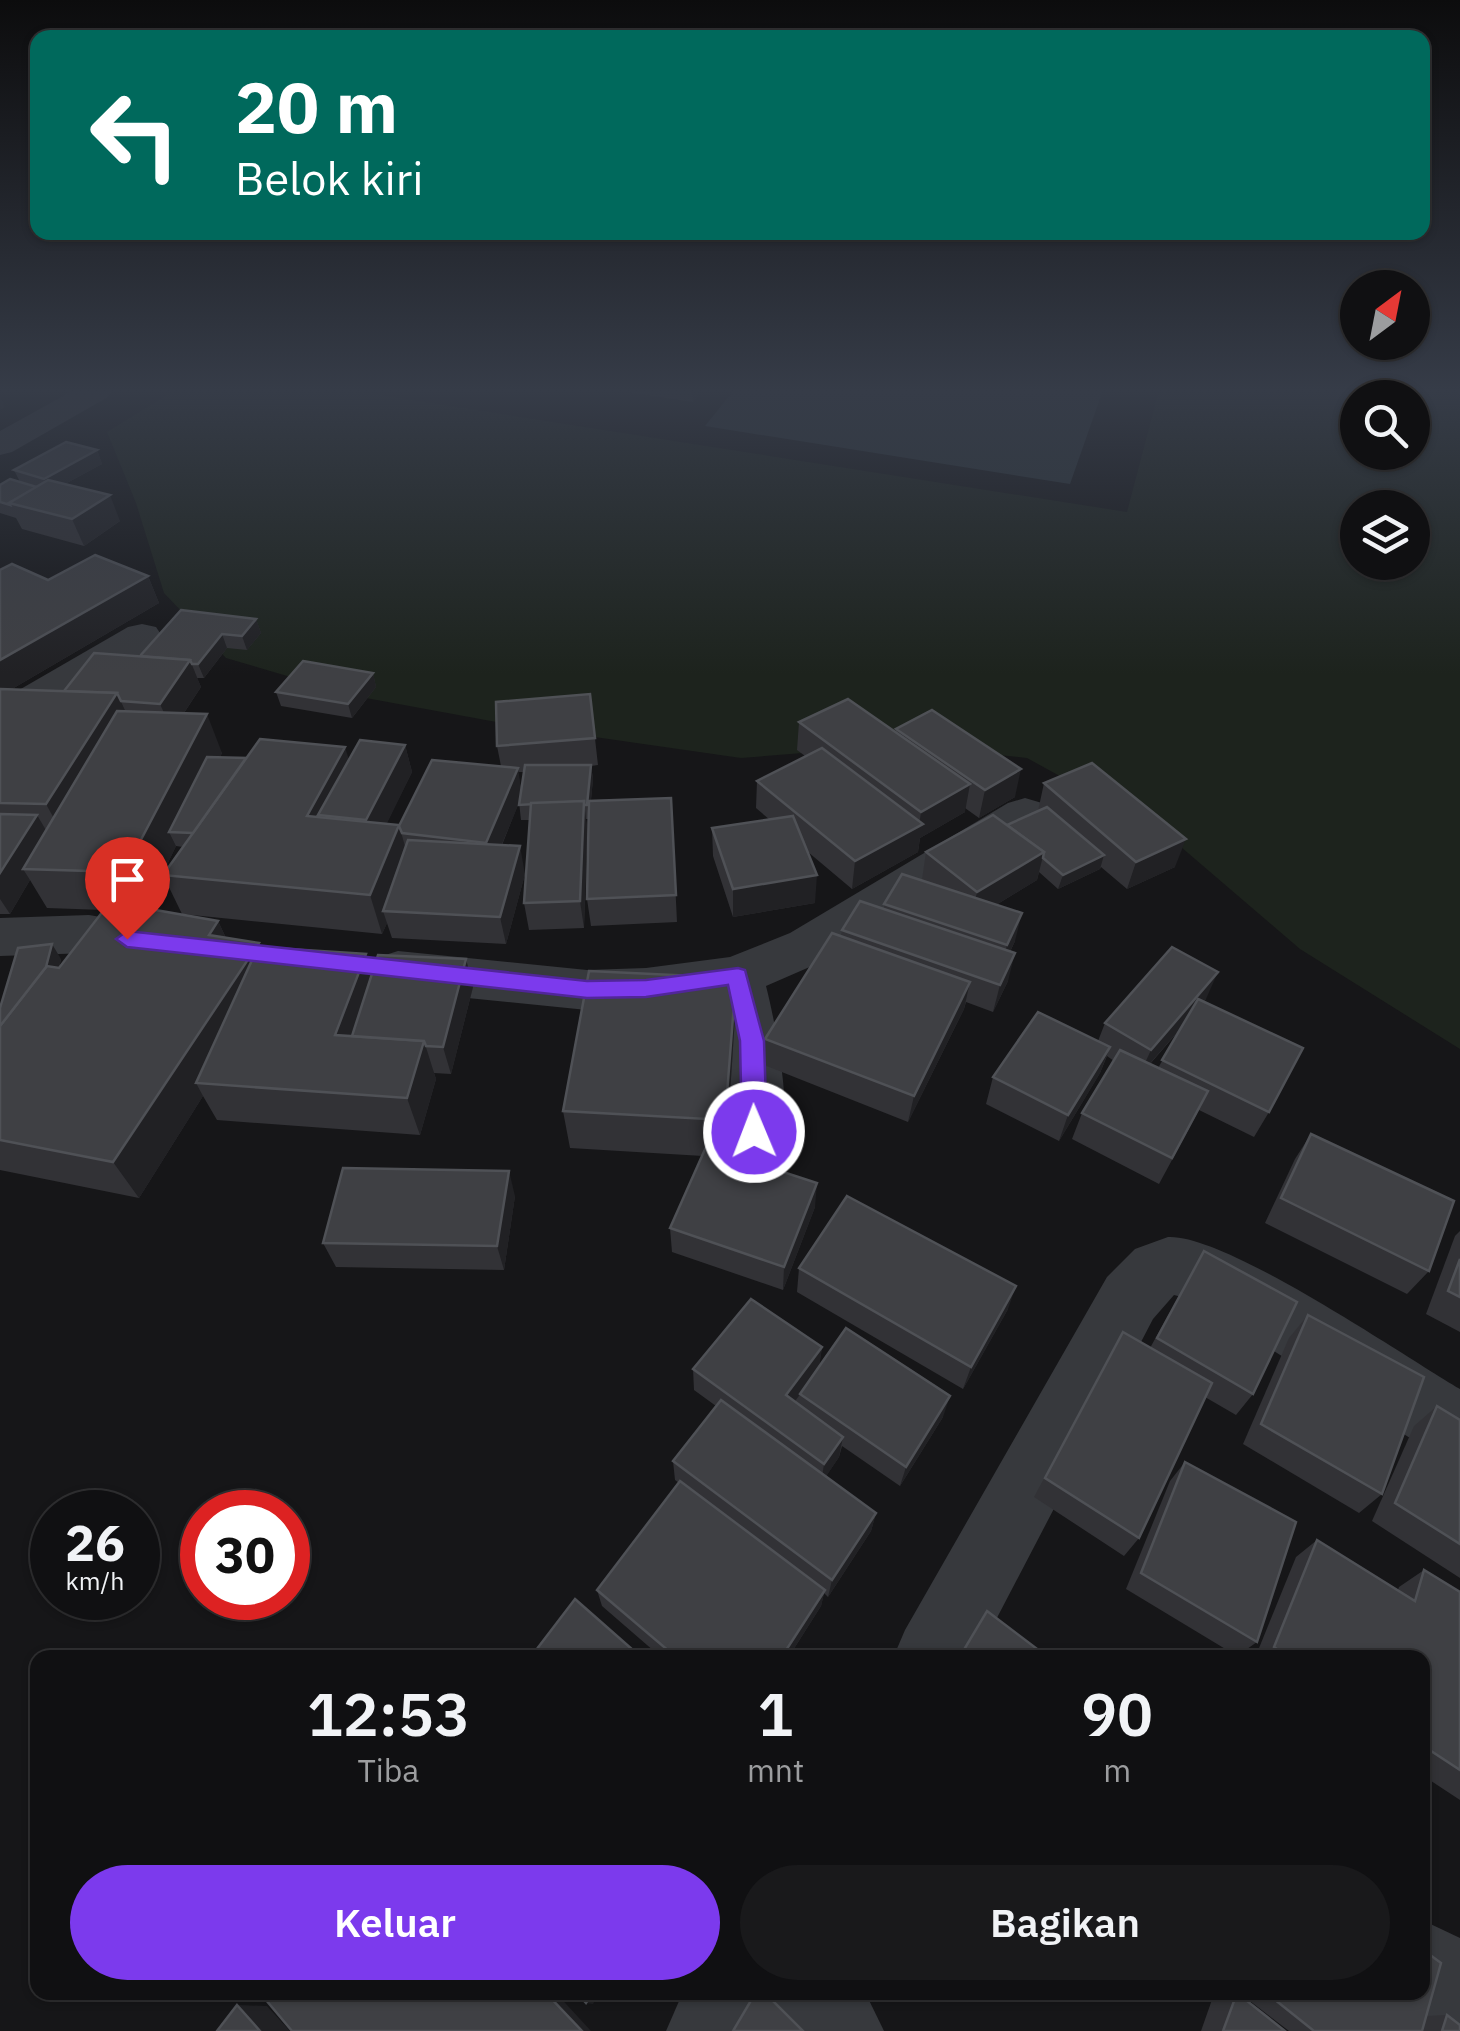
<!DOCTYPE html>
<html lang="id">
<head>
<meta charset="utf-8">
<style>
  body { margin:0; font-family:"IBM Plex Sans",sans-serif; background:#19191b; color:#f1f3f6; height:100vh; display:flex; flex-direction:column; font-size:38px; white-space:nowrap }
  * { box-sizing:border-box; margin:0 }
  p { font-size:32px; color:#9c9d9f }
  .icon { flex:none; width:55px; height:55px; fill:none; stroke:currentColor; stroke-width:2; stroke-linecap:round; stroke-linejoin:round }
  .map { position:relative; flex:1; overflow:hidden }
  .details { position:absolute; left:30px; top:1650px; width:1400px; height:350px; display:flex; flex-direction:column; background:#101012; border-radius:20px; box-shadow:0 2px 8px #0004,0 0 0 2px #303032 }
  .details>* { flex:none }
  .top-card { position:absolute; left:30px; top:30px; width:1400px; height:210px; border-radius:20px; box-shadow:0 2px 8px #0004,0 0 0 2px #303032; background:#00695c; color:#fff; overflow:hidden }
  .needle { width:65px; rotate:32deg }
  .buttons { position:absolute; left:1340px; top:270px; display:grid; gap:20px }
  .buttons a { display:grid; place-items:center; width:90px; height:90px; border-radius:50%; background:#101012; box-shadow:0 2px 8px #0004,0 0 0 2px #303032; font-size:50px }
  .speed { position:absolute; left:30px; top:1490px; display:flex; gap:20px; font-size:50px; font-weight:700; text-align:center }
  .speed>* { display:grid; place-content:center; width:130px; height:130px; border-radius:50%; background:#101012; box-shadow:0 2px 8px #0004,0 0 0 2px #303032; line-height:1 }
  .speed small { font-size:25px; font-weight:400 }
  .speed .limit { border:15px solid #d22; background:#fff; color:#111 }
  .pin { position:absolute; display:grid; place-items:center; width:85px; height:85px; color:#fff; margin:-102px -42px; border-radius:50% 50% 50% 0; rotate:-45deg; box-shadow:0 0 10px #0007 }
  .pin .icon { rotate:45deg }
  .me { position:absolute; width:110px; margin:-55px; rotate:359deg; stroke-linejoin:round; filter:drop-shadow(0 0 8px #0008) }
  .turn { display:flex; align-items:center; gap:35px; height:210px; padding:0 40px; font-size:45px }
  .turn .icon { width:130px; height:130px; stroke-width:2.5 }
  .turn b { display:block; font-size:70px; line-height:85px }
  .eta { display:flex; justify-content:space-evenly; align-items:center; height:170px; text-align:center }
  .eta b { font-size:60px; font-weight:600; line-height:70px }
  .action { display:flex; gap:20px; margin-top:auto; padding:20px 40px }
  .action a { flex:1; height:115px; border-radius:60px; background:#7c3aed; color:#fff; font-size:40px; font-weight:600; line-height:115px; text-align:center }
  .action a+a { background:#19191b; color:#f1f3f6 }
  .map>svg:first-child { display:block }
  .green { fill:#1d231d; fill-rule:evenodd }
  .water { fill:#2d363b }
  .lines { fill:none; stroke-linecap:round; stroke-linejoin:round }
  .street { fill:#37393d; fill-rule:evenodd }
  .wall { fill:#323236; fill-rule:evenodd }
  .shaded-wall { fill:#212124 }
  .building { fill:#3f4044; stroke:#4f5156; stroke-width:2.5 }
  .route { fill:#7c3aed; stroke:#51269a; stroke-width:2.5 }
</style>
</head>
<body>
<div class="map">
<svg width="1460" height="2031" viewBox="0 0 1460 2031">
  <rect width="100%" height="100%" fill="#161618"/>
  <!-- green -->
  <path class="green" d="M 175,390 L 349,390 L 1127,512 L 1159,390 L 1460,390 L 1460,1049 L 1300,949 L 1167,835 L 1027,758 L 903,745 L 741,758 L 518,726 L 355,696 L 226,658 L 164,593 L 136,503 L 107,432 ZM 1358,398 L 1412,398 L 1412,452 L 1358,452 ZM 1358,508 L 1412,508 L 1412,562 L 1358,562 Z"/>
  <!-- water -->
  <path class="water" d="M 734,390 L 1103,390 L 1070,484 L 705,426 Z"/>
  <g class="lines">
    <!-- street -->
    <g class="street">
      <path d="M 74,390 L 113,390 L 108,397 L 12,452 L 0,455 L 0,431 Z"/>
      <path d="M 142,624 L 156,627 L 162,636 L 156,645 L 15,728 L 0,732 L 0,701 L 128,627 Z"/>
      <path d="M 1025,798 L 1042,803 L 1049,814 L 1042,825 L 828,959 L 766,986 C 778,1033 797,1136 776,1179 L 755,1187 L 734,1179 L 725,1161 L 724,1041 L 715,999 L 646,1008 L 587,1010 L 398,991 L 379,985 L 371,971 L 379,957 L 398,951 L 587,970 L 646,968 L 730,957 L 790,933 L 1008,803 Z"/>
      <path d="M 89,915 L 177,930 L 185,943 L 177,956 L 159,962 L 89,953 L 0,956 L 0,918 Z"/>
      <path d="M 1168,1237 C 1226,1234 1402,1355 1460,1389 L 1460,1464 L 1435,1454 L 1194,1300 L 1174,1295 L 1153,1319 L 976,1658 L 893,1658 L 905,1630 L 1107,1277 L 1135,1249 Z"/>
      <path d="M 1422,1920 L 1460,1938 L 1460,2031 L 1427,2030 L 1387,1992 L 1422,1992 Z"/>
      <path d="M 683,1992 L 865,1992 L 884,2031 L 666,2031 Z"/>
    </g>
  </g>
  <!-- wall -->
  <g class="wall">
    <path d="M 615,390 L 702,390 L 693,402 Z"/>
    <path d="M 97,450 L 102,464 L 65,484 L 120,521 L 84,546 L 22,529 L 16,518 L 0,513 L 0,485 L 20,482 L 14,470 Z"/>
    <path d="M 0,570 L 48,580 L 148,576 L 159,603 L 12,689 L 64,691 L 140,656 L 256,619 L 261,633 L 247,650 L 227,648 L 204,678 L 197,678 L 201,687 L 184,713 L 222,753 L 220,757 L 349,760 L 405,745 L 412,772 L 386,824 L 399,825 L 501,766 L 497,746 L 590,694 L 598,765 L 591,766 L 593,779 L 591,800 L 671,798 L 677,922 L 591,926 L 587,899 L 588,819 L 586,819 L 587,829 L 584,928 L 529,930 L 524,903 L 530,820 L 521,820 L 519,802 L 502,845 L 525,874 L 506,944 L 392,938 L 387,923 L 382,934 L 182,914 L 163,875 L 183,847 L 176,846 L 146,908 L 218,921 L 226,938 L 261,948 L 372,972 L 466,959 L 473,987 L 451,1074 L 434,1073 L 436,1079 L 420,1135 L 217,1120 L 203,1096 L 139,1198 L 0,1170 L 0,1008 L 61,959 L 59,968 L 104,910 L 47,908 L 30,880 L 10,914 L 0,914 ZM 518,772 L 524,772 L 521,790 Z"/>
    <path d="M 373,673 L 376,687 L 352,718 L 281,706 L 276,692 Z"/>
    <path d="M 799,722 L 895,732 L 896,729 L 1015,797 L 979,818 L 965,808 L 965,812 L 920,838 L 918,852 L 852,889 L 808,852 L 815,903 L 733,917 L 713,856 L 712,828 L 770,820 L 756,808 L 757,781 L 805,756 L 797,750 Z"/>
    <path d="M 1044,783 L 1175,867 L 1127,889 L 1101,867 L 1100,869 L 1058,889 L 1039,872 L 1037,880 L 996,905 L 1015,941 L 1010,952 L 1008,981 L 993,1012 L 966,1002 L 964,1009 L 908,1122 L 764,1065 L 765,1039 L 841,936 L 842,930 L 884,909 L 884,904 L 922,880 L 926,852 L 1007,825 L 1038,811 Z"/>
    <path d="M 736,978 L 735,1017 L 726,1153 L 815,1207 L 783,1290 L 672,1252 L 670,1228 L 703,1156 L 570,1148 L 563,1111 Z"/>
    <path d="M 1206,999 L 1203,1002 L 1269,1112 L 1254,1137 L 1199,1110 L 1159,1184 L 1072,1139 L 1082,1113 L 1114,1061 L 1107,1056 L 1100,1073 L 1059,1141 L 986,1104 L 993,1077 L 1098,1041 L 1105,1023 ZM 1182,1027 L 1158,1068 L 1150,1064 Z"/>
    <path d="M 1311,1134 L 1429,1271 L 1407,1294 L 1265,1223 L 1295,1159 Z"/>
    <path d="M 515,1196 L 504,1270 L 336,1267 L 323,1243 Z"/>
    <path d="M 1460,1231 L 1460,1332 L 1426,1314 L 1455,1236 Z"/>
    <path d="M 1204,1251 L 1253,1394 L 1236,1415 L 1205,1397 L 1139,1538 L 1124,1556 L 1034,1497 L 1123,1332 L 1150,1348 Z"/>
    <path d="M 799,1268 L 1008,1309 L 963,1389 L 797,1292 Z"/>
    <path d="M 1308,1315 L 1382,1494 L 1359,1513 L 1243,1444 L 1289,1338 Z"/>
    <path d="M 822,1347 L 819,1366 L 943,1417 L 900,1486 L 842,1446 L 839,1457 L 826,1476 L 876,1513 L 871,1531 L 828,1597 L 824,1593 L 821,1606 L 788,1658 L 662,1658 L 602,1606 L 597,1590 L 679,1483 L 675,1480 L 673,1461 L 716,1406 L 694,1390 L 693,1369 Z"/>
    <path d="M 1437,1406 L 1460,1420 L 1460,1578 L 1372,1521 L 1414,1426 Z"/>
    <path d="M 1185,1462 L 1257,1642 L 1237,1656 L 1126,1589 L 1170,1481 Z"/>
    <path d="M 1317,1540 L 1398,1590 L 1399,1587 L 1424,1570 L 1460,1592 L 1460,1800 L 1422,1775 L 1422,1658 L 1255,1658 L 1296,1557 Z"/>
    <path d="M 976,1992 L 999,1992 L 996,1999 L 985,2000 Z"/>
    <path d="M 1253,1992 L 1422,1992 L 1426,2016 L 1447,2015 L 1460,2031 L 1289,2031 L 1250,2001 Z"/>
    <path d="M 1237,1993 L 1285,2031 L 1201,2031 L 1214,1994 Z"/>
  </g>
  <!-- shaded-wall -->
  <g class="shaded-wall">
    <path d="M 692,390 L 702,390 L 693,402 Z"/>
    <path d="M 0,396 L 5,407 L 0,410 Z"/>
    <path d="M 97,450 L 102,464 L 50,492 L 44,479 Z"/>
    <path d="M 110,495 L 120,521 L 84,546 L 72,519 Z"/>
    <path d="M 148,576 L 159,603 L 0,696 L 0,660 Z"/>
    <path d="M 256,619 L 261,633 L 247,650 L 242,636 Z"/>
    <path d="M 222,634 L 227,648 L 204,678 L 198,664 Z"/>
    <path d="M 190,660 L 201,687 L 172,731 L 160,704 Z"/>
    <path d="M 373,673 L 376,687 L 352,718 L 348,704 Z"/>
    <path d="M 117,693 L 135,732 L 68,844 L 46,804 Z"/>
    <path d="M 207,714 L 222,753 L 183,833 L 169,832 L 176,846 L 145,911 L 124,872 Z"/>
    <path d="M 405,745 L 412,772 L 375,848 L 366,820 Z"/>
    <path d="M 345,747 L 357,786 L 318,815 L 328,843 L 307,816 Z"/>
    <path d="M 591,765 L 593,779 L 589,819 L 587,805 Z"/>
    <path d="M 518,768 L 522,796 L 491,870 L 486,843 Z"/>
    <path d="M 1021,769 L 1015,797 L 979,818 L 985,790 Z"/>
    <path d="M 970,784 L 965,812 L 920,838 L 918,852 L 852,889 L 855,861 L 919,826 L 921,812 Z"/>
    <path d="M 584,801 L 587,829 L 584,928 L 580,901 Z"/>
    <path d="M 37,815 L 53,842 L 23,869 L 30,880 L 10,914 L 0,899 L 0,873 Z"/>
    <path d="M 399,825 L 410,864 L 383,911 L 387,923 L 382,934 L 370,895 Z"/>
    <path d="M 1186,839 L 1175,867 L 1127,889 L 1136,862 Z"/>
    <path d="M 520,846 L 525,874 L 506,944 L 500,917 Z"/>
    <path d="M 1044,852 L 1037,880 L 971,920 L 977,892 Z"/>
    <path d="M 1104,855 L 1100,869 L 1058,889 L 1063,875 Z"/>
    <path d="M 817,875 L 815,903 L 733,917 L 733,889 Z"/>
    <path d="M 1022,913 L 1015,941 L 1000,972 L 1007,945 Z"/>
    <path d="M 218,921 L 236,960 L 209,935 Z"/>
    <path d="M 259,943 L 275,981 L 196,1083 L 203,1096 L 139,1198 L 113,1162 Z"/>
    <path d="M 52,944 L 61,959 L 40,1043 L 30,1029 Z"/>
    <path d="M 1015,953 L 1008,981 L 993,1012 L 1000,985 Z"/>
    <path d="M 366,954 L 379,993 L 361,1043 L 335,1035 Z"/>
    <path d="M 466,959 L 473,987 L 451,1074 L 443,1047 Z"/>
    <path d="M 1218,972 L 1206,999 L 1139,1076 L 1151,1050 Z"/>
    <path d="M 736,978 L 735,1017 L 726,1157 L 725,1120 Z"/>
    <path d="M 970,982 L 964,1009 L 908,1122 L 914,1096 Z"/>
    <path d="M 424,1041 L 436,1079 L 420,1135 L 407,1098 Z"/>
    <path d="M 1110,1047 L 1100,1073 L 1059,1141 L 1068,1115 Z"/>
    <path d="M 509,1171 L 515,1196 L 504,1270 L 497,1246 Z"/>
    <path d="M 817,1183 L 815,1207 L 783,1290 L 784,1267 Z"/>
    <path d="M 1016,1286 L 1008,1309 L 963,1389 L 971,1367 Z"/>
    <path d="M 822,1347 L 819,1369 L 784,1416 L 786,1395 Z"/>
    <path d="M 950,1396 L 943,1417 L 900,1486 L 906,1467 Z"/>
    <path d="M 843,1437 L 839,1457 L 821,1484 L 824,1464 Z"/>
    <path d="M 876,1513 L 871,1531 L 828,1597 L 832,1580 Z"/>
    <path d="M 825,1590 L 821,1606 L 788,1658 L 781,1658 Z"/>
    <path d="M 545,1992 L 555,1992 L 591,2031 L 582,2031 Z"/>
    <path d="M 593,1992 L 600,1992 L 593,2004 L 586,2003 Z"/>
    <path d="M 237,2005 L 267,2006 L 290,2031 L 260,2031 Z"/>
  </g>
  <!-- building -->
  <g class="building">
    <path d="M 66,442 L 97,450 L 44,479 L 14,470 Z"/>
    <path d="M 10,479 L 37,487 L 9,503 L 10,505 L 0,502 L 0,485 Z"/>
    <path d="M 48,480 L 110,495 L 72,519 L 9,503 Z"/>
    <path d="M 95,555 L 148,576 L 0,660 L 0,570 L 12,564 L 48,580 Z"/>
    <path d="M 181,610 L 256,619 L 242,636 L 222,634 L 198,664 L 192,664 L 190,660 L 140,656 Z"/>
    <path d="M 94,653 L 190,660 L 160,704 L 121,701 L 117,693 L 64,691 Z"/>
    <path d="M 303,661 L 373,673 L 348,704 L 276,692 Z"/>
    <path d="M 0,689 L 117,693 L 46,804 L 0,803 Z"/>
    <path d="M 590,694 L 595,738 L 497,746 L 496,702 Z"/>
    <path d="M 848,699 L 970,784 L 921,812 L 799,722 Z"/>
    <path d="M 932,710 L 1021,769 L 985,790 L 896,729 Z"/>
    <path d="M 117,711 L 207,714 L 124,872 L 23,869 Z"/>
    <path d="M 260,739 L 345,747 L 307,816 L 399,825 L 370,895 L 163,875 Z"/>
    <path d="M 360,740 L 405,745 L 366,820 L 318,815 Z"/>
    <path d="M 822,748 L 923,824 L 855,861 L 757,781 Z"/>
    <path d="M 207,757 L 246,758 L 193,833 L 169,832 Z"/>
    <path d="M 432,760 L 518,768 L 486,843 L 402,833 L 399,826 Z"/>
    <path d="M 1092,763 L 1186,839 L 1136,862 L 1044,783 Z"/>
    <path d="M 525,765 L 591,765 L 587,805 L 584,805 L 584,801 L 519,805 Z"/>
    <path d="M 671,798 L 676,895 L 587,899 L 589,801 Z"/>
    <path d="M 584,801 L 580,901 L 524,903 L 531,803 Z"/>
    <path d="M 1047,807 L 1104,855 L 1063,875 L 1043,858 L 1044,852 L 1007,825 Z"/>
    <path d="M 0,814 L 37,815 L 0,873 Z"/>
    <path d="M 993,815 L 1044,852 L 977,892 L 926,852 Z"/>
    <path d="M 793,816 L 817,875 L 733,889 L 712,828 Z"/>
    <path d="M 408,840 L 520,846 L 500,917 L 383,911 Z"/>
    <path d="M 902,874 L 1022,913 L 1007,945 L 884,904 Z"/>
    <path d="M 860,901 L 1015,953 L 1000,985 L 842,930 Z"/>
    <path d="M 110,902 L 218,921 L 209,935 L 259,943 L 113,1162 L 0,1140 L 0,1026 L 47,966 L 59,968 Z"/>
    <path d="M 832,933 L 970,982 L 914,1096 L 765,1039 Z"/>
    <path d="M 52,944 L 46,967 L 0,1026 L 0,1008 L 18,948 Z"/>
    <path d="M 258,947 L 366,954 L 335,1035 L 424,1041 L 407,1098 L 196,1083 Z"/>
    <path d="M 1172,947 L 1218,972 L 1151,1050 L 1105,1023 Z"/>
    <path d="M 378,955 L 466,959 L 443,1047 L 426,1046 L 424,1041 L 352,1036 Z"/>
    <path d="M 589,971 L 736,978 L 725,1120 L 563,1111 Z"/>
    <path d="M 1198,999 L 1303,1048 L 1269,1112 L 1162,1060 Z"/>
    <path d="M 1038,1012 L 1110,1047 L 1068,1115 L 993,1077 Z"/>
    <path d="M 1120,1050 L 1208,1091 L 1172,1158 L 1082,1113 Z"/>
    <path d="M 1311,1134 L 1454,1201 L 1429,1271 L 1281,1198 Z"/>
    <path d="M 706,1147 L 817,1183 L 784,1267 L 670,1228 Z"/>
    <path d="M 343,1168 L 509,1171 L 497,1246 L 323,1243 Z"/>
    <path d="M 847,1196 L 1016,1286 L 971,1367 L 799,1268 Z"/>
    <path d="M 1204,1251 L 1297,1302 L 1253,1394 L 1157,1338 Z"/>
    <path d="M 1460,1259 L 1460,1297 L 1448,1291 Z"/>
    <path d="M 751,1299 L 822,1347 L 786,1395 L 843,1437 L 824,1464 L 693,1369 Z"/>
    <path d="M 1308,1315 L 1424,1377 L 1382,1494 L 1261,1424 Z"/>
    <path d="M 846,1328 L 950,1396 L 906,1467 L 800,1394 Z"/>
    <path d="M 1123,1332 L 1212,1383 L 1139,1538 L 1045,1478 Z"/>
    <path d="M 721,1400 L 876,1513 L 832,1580 L 673,1461 Z"/>
    <path d="M 1437,1406 L 1460,1420 L 1460,1544 L 1395,1503 Z"/>
    <path d="M 1185,1462 L 1296,1522 L 1257,1642 L 1141,1573 Z"/>
    <path d="M 680,1481 L 825,1590 L 781,1658 L 677,1658 L 597,1590 Z"/>
    <path d="M 1317,1540 L 1415,1601 L 1424,1570 L 1460,1592 L 1460,1770 L 1422,1745 L 1422,1658 L 1290,1658 L 1274,1647 Z"/>
    <path d="M 575,1599 L 642,1658 L 530,1658 Z"/>
    <path d="M 987,1611 L 1049,1658 L 959,1658 Z"/>
    <path d="M 1422,1949 L 1441,1963 L 1422,2031 L 1314,2031 L 1274,1999 L 1276,1992 L 1422,1992 Z"/>
    <path d="M 263,1992 L 545,1992 L 582,2031 L 292,2031 L 261,1994 Z"/>
    <path d="M 576,1992 L 593,1992 L 586,2003 Z"/>
    <path d="M 756,1992 L 764,1992 L 803,2031 L 733,2031 Z"/>
    <path d="M 989,1992 L 999,1992 L 996,1999 Z"/>
    <path d="M 1237,1993 L 1285,2031 L 1223,2031 Z"/>
    <path d="M 237,2005 L 260,2031 L 217,2031 Z"/>
    <path d="M 1447,2015 L 1460,2025 L 1460,2031 L 1442,2031 Z"/>
  </g>
  <!-- sky -->
  <linearGradient id="sky" x2="0" y2="1"><stop stop-color="#0c0c0d"/><stop offset="0.58" stop-color="#363c48"/><stop offset="1" stop-color="#363c48" stop-opacity="0"/></linearGradient>
  <rect width="1460" height="674" fill="url(#sky)"/>
  <!-- route -->
  <path class="route" d="M 127,931 L 587,981 L 646,980 L 738,968 L 745,970 L 764,1041 L 767,1132 L 763,1139 L 746,1139 L 742,1132 L 740,1041 L 728,985 L 646,997 L 587,998 L 127,947 L 116,939 Z"/>
</svg>
<div class="buttons">
<a><svg class="needle" viewBox="-14 -14 28 28"><path d="M0-13l5 13h-10z" fill="#e53935"/><path d="M0 13l5-13h-10z" fill="#9c9d9f"/></svg></a>
<a><svg class="icon" aria-label="search" viewBox="0 0 24 24"><circle cx="10" cy="10" r="6"/><path d="M15 15l6 6"/></svg></a>
<a><svg class="icon" aria-label="layers" viewBox="0 0 24 24"><path d="M12 4l9 5-9 5-9-5zM3 14l9 5 9-5"/></svg></a>
</div>
<div class="speed"><div>26<small>km/h</small></div><div class="limit">30</div></div>
<div class="pin" style="left:127px;top:939px;background:#d93025"><svg class="icon" aria-label="arrive" viewBox="0 0 24 24"><path d="M6 21V4h12l-3 4 3 4H6"/></svg></div>
<svg class="me" style="left:754px;top:1132px" viewBox="-20 -20 40 40"><circle r="17" fill="#7c3aed" stroke="#fff" stroke-width="3"/><path d="M0-11L8 9 0 5-8 9z" fill="#fff"/></svg>
<div class="top-card">
<div class="turn"><svg class="icon" aria-label="left" viewBox="0 0 24 24"><path d="M17 20v-9H6M10 6l-5 5 5 5"/></svg><div><b>20 m</b>Belok kiri</div></div>
</div>
<section class="details">
<div class="eta">
<div><b>12:53</b><p>Tiba</p></div>
<div><b>1</b><p>mnt</p></div>
<div><b>90</b><p>m</p></div>
</div>
<div class="action"><a>Keluar</a><a>Bagikan</a></div>
</section>
</div>
</body>
</html>
